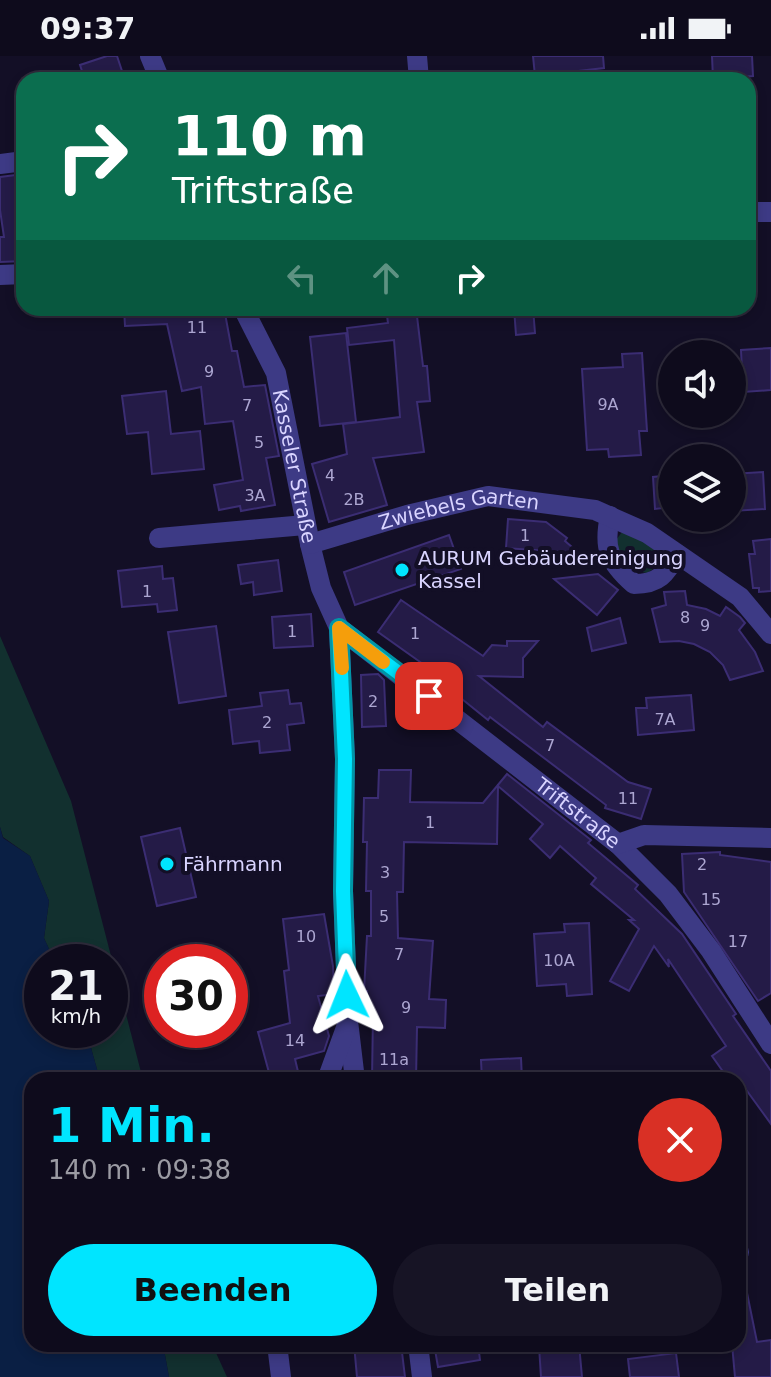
<!DOCTYPE html>
<html lang="de">
<head>
<meta charset="utf-8">
<style>
  body { margin:0; font-family:"DejaVu Sans",sans-serif; background:#171425; color:#f1f3f6; height:100vh; display:flex; flex-direction:column; font-size:30px; white-space:nowrap }
  * { box-sizing:border-box; margin:0 }
  p { font-size:26px; color:#9b9ba3 }
  .icon { flex:none; width:44px; height:44px; fill:none; stroke:currentColor; stroke-width:2; stroke-linecap:round; stroke-linejoin:round }
  .map { position:relative; flex:1; overflow:hidden }
  .drawer { position:absolute; left:24px; top:1016px; width:722px; height:280px; display:flex; flex-direction:column; background:#0e0b1c; border-radius:24px; box-shadow:0 4px 12px #0003,0 0 0 2px #2e2b3b }
  .drawer>* { flex:none }
  .top-card { position:absolute; left:16px; top:16px; width:740px; height:244px; border-radius:24px; box-shadow:0 4px 12px #0003,0 0 0 2px #2e2b3b; background:#0b6e4f; color:#fff; overflow:hidden }
  .buttons { position:absolute; left:658px; top:284px; display:grid; gap:16px }
  .buttons a { display:grid; place-items:center; width:88px; height:88px; border-radius:50%; background:#0e0b1c; box-shadow:0 4px 12px #0003,0 0 0 2px #2e2b3b; font-size:40px }
  .speed { position:absolute; left:24px; top:888px; display:flex; gap:16px; font-size:40px; font-weight:700; text-align:center }
  .speed>* { display:grid; place-content:center; width:104px; height:104px; border-radius:50%; background:#0e0b1c; box-shadow:0 4px 12px #0003,0 0 0 2px #2e2b3b; line-height:1 }
  .speed small { font-size:20px; font-weight:400 }
  .speed .limit { border:12px solid #d22; background:#fff; color:#111 }
  .pin { position:absolute; display:grid; place-items:center; width:68px; height:68px; color:#fff; margin:-34px; border-radius:16px; box-shadow:0 4px 12px #0006 }
  .me { position:absolute; width:88px; margin:-44px; rotate:358deg; stroke-linejoin:round; filter:drop-shadow(0 0 6px #0008) }
  .turn { display:flex; align-items:center; gap:28px; height:168px; padding:0 24px; font-size:36px }
  .turn .icon { width:104px; height:104px; stroke-width:2.5 }
  .turn b { display:block; font-size:56px; line-height:68px }
  .lanes { display:flex; align-items:center; height:76px; padding:0 24px; background:#0003; justify-content:center; gap:40px; direction:ltr }
  .lanes .off { opacity:.35 }
  .round { display:grid; place-items:center; flex:none; width:84px; height:84px; border-radius:42px; background:#171425 }
  .summary { display:flex; align-items:center; justify-content:space-between; height:136px; padding:0 24px }
  h1 { font-size:48px; font-weight:800; line-height:60px; color:#00e5ff }
  .action { display:flex; gap:16px; margin-top:auto; padding:16px 24px }
  .action a { flex:1; height:92px; border-radius:48px; background:#00e5ff; color:#111; font-size:32px; font-weight:800; line-height:92px; text-align:center }
  .action a+a { background:#171425; color:#f1f3f6 }
  .status { display:flex; justify-content:space-between; align-items:center; height:56px; padding:0 40px; background:#0e0b1c; direction:ltr }
  .status svg { height:22px; fill:currentColor }
  .map>svg:first-child { display:block }
  .green { fill:#12302f }
  .water { fill:#0a1f44 }
  .building { fill:#241b47; stroke:#3b2d73; stroke-width:2 }
  .lines { fill:none; stroke-linecap:round; stroke-linejoin:round }
  .minor { stroke:#3d3a85; stroke-width:20 }
  .route-casing { stroke:#0095a6; stroke-width:20 }
  .route { stroke:#00e5ff; stroke-width:14 }
  .slow { stroke:#f59e0b; stroke-width:14 }
  .poi-dot { fill:#00e5ff; stroke:#130f26; stroke-width:3 }
  .labels { text-anchor:middle; dominant-baseline:central; stroke-width:8; stroke-linejoin:round; paint-order:stroke }
  .number-label { font-size:16px; fill:#aca6d1 }
  .street-label { font-size:20px; fill:#d9d4ff; stroke:#130f26 }
  .poi-label { font-size:20px; fill:#d9d4ff; stroke:#130f26; text-anchor:start }
</style>
</head>
<body>
<div class="status"><b>09:37</b><svg viewBox="0 0 49 12"><path d="M0 12V9h3v3zM5 12V6h3v6zM10 12V3h3v9zM15 12V0h3v12zM26 1h20v11H26zM47 4h2v5h-2z"/></svg></div>
<div class="map">
<svg width="771" height="1321" viewBox="0 0 771 1321">
  <rect width="100%" height="100%" fill="#130f26"/>
  <!-- green -->
  <g class="green">
    <path d="M 628,474 L 659,497 L 653,513 L 647,517 L 631,514 L 620,498 L 615,485 L 623,475 Z"/>
    <path d="M 0,580 L 71,745 L 143,1024 L 100,1024 L 86,974 L 110,974 L 110,906 L 55,906 L 44,882 L 49,845 L 30,800 L 3,781 L 0,771 Z"/>
    <path d="M 163,1288 L 212,1288 L 227,1321 L 169,1321 Z"/>
  </g>
  <!-- water -->
  <path class="water" d="M 0,771 L 3,782 L 30,800 L 49,845 L 44,882 L 55,906 L 42,906 L 42,974 L 86,974 L 100,1024 L 32,1024 L 32,1288 L 163,1288 L 169,1321 L 0,1321 Z"/>
  <!-- building -->
  <g class="building">
    <path d="M 107,0 L 117,0 L 125,24 L 85,24 L 80,9 Z"/>
    <path d="M 533,0 L 603,0 L 604,12 L 535,20 Z"/>
    <path d="M 712,0 L 752,0 L 753,20 L 713,23 Z"/>
    <path d="M 24,118 L 24,205 L 0,206 L 0,181 L 4,181 L 0,154 L 0,121 Z"/>
    <path d="M 124,252 L 224,252 L 232,295 L 237,295 L 244,331 L 265,329 L 279,400 L 266,402 L 275,449 L 241,455 L 240,450 L 219,454 L 214,429 L 243,424 L 233,365 L 205,368 L 201,331 L 182,335 L 167,268 L 125,270 Z"/>
    <path d="M 386,252 L 416,252 L 423,310 L 427,310 L 430,345 L 417,346 L 424,396 L 373,402 L 387,449 L 329,466 L 312,408 L 347,398 L 343,368 L 400,361 L 394,284 L 349,289 L 347,272 L 388,267 Z"/>
    <path d="M 514,252 L 533,252 L 535,277 L 516,279 Z"/>
    <path d="M 346,277 L 356,366 L 320,370 L 310,281 Z"/>
    <path d="M 771,292 L 771,334 L 743,336 L 741,294 Z"/>
    <path d="M 642,297 L 647,375 L 639,375 L 641,399 L 609,401 L 608,393 L 587,394 L 582,313 L 623,311 L 622,298 Z"/>
    <path d="M 166,335 L 171,378 L 200,375 L 204,413 L 152,418 L 148,376 L 127,378 L 122,340 Z"/>
    <path d="M 763,416 L 765,453 L 732,455 L 732,418 Z"/>
    <path d="M 672,419 L 672,451 L 655,453 L 653,421 Z"/>
    <path d="M 508,463 L 546,466 L 567,482 L 565,485 L 579,497 L 506,492 Z"/>
    <path d="M 449,479 L 461,513 L 355,549 L 344,516 Z"/>
    <path d="M 771,483 L 771,535 L 759,536 L 759,532 L 753,532 L 749,498 L 755,498 L 753,485 Z"/>
    <path d="M 278,504 L 282,535 L 254,539 L 253,526 L 241,528 L 238,509 Z"/>
    <path d="M 162,510 L 163,523 L 173,522 L 177,554 L 158,556 L 157,548 L 122,551 L 118,515 Z"/>
    <path d="M 598,518 L 618,534 L 597,559 L 554,523 Z"/>
    <path d="M 685,535 L 687,549 L 706,553 L 720,560 L 726,551 L 740,561 L 745,567 L 739,574 L 755,596 L 763,615 L 730,624 L 723,609 L 710,596 L 694,588 L 679,585 L 660,586 L 652,553 L 666,549 L 664,536 Z"/>
    <path d="M 401,544 L 483,600 L 492,589 L 507,590 L 507,585 L 538,585 L 523,602 L 523,621 L 479,620 L 543,671 L 547,666 L 628,726 L 651,733 L 641,763 L 605,752 L 606,749 L 490,661 L 488,664 L 431,618 L 437,618 L 378,576 Z"/>
    <path d="M 311,558 L 313,590 L 274,592 L 272,561 Z"/>
    <path d="M 620,562 L 626,587 L 592,595 L 587,572 Z"/>
    <path d="M 216,570 L 226,640 L 179,647 L 168,576 Z"/>
    <path d="M 378,618 L 384,624 L 386,670 L 362,671 L 361,619 Z"/>
    <path d="M 288,634 L 290,648 L 301,647 L 304,667 L 287,669 L 290,694 L 260,697 L 259,685 L 233,688 L 229,654 L 262,650 L 260,637 Z"/>
    <path d="M 691,639 L 694,674 L 638,679 L 636,652 L 647,652 L 646,642 Z"/>
    <path d="M 379,714 L 411,714 L 410,746 L 483,747 L 507,718 L 591,784 L 588,787 L 638,829 L 635,833 L 682,878 L 736,958 L 733,960 L 771,1015 L 771,1068 L 739,1024 L 729,1024 L 712,1000 L 726,990 L 668,903 L 669,911 L 654,890 L 629,935 L 610,925 L 639,873 L 629,864 L 634,864 L 591,828 L 596,822 L 560,790 L 550,802 L 530,783 L 543,768 L 498,730 L 497,788 L 404,786 L 403,836 L 397,836 L 398,882 L 433,885 L 429,943 L 446,944 L 445,972 L 417,971 L 416,1024 L 372,1024 L 373,958 L 366,958 L 367,935 L 364,935 L 367,880 L 371,880 L 371,835 L 366,835 L 367,786 L 363,786 L 364,742 L 378,742 Z"/>
    <path d="M 180,772 L 196,841 L 157,850 L 141,781 Z"/>
    <path d="M 720,796 L 720,799 L 771,806 L 771,937 L 758,945 L 684,836 L 682,798 Z"/>
    <path d="M 324,858 L 333,910 L 334,938 L 318,940 L 329,980 L 324,995 L 295,1003 L 300,1024 L 271,1024 L 258,976 L 290,967 L 284,915 L 289,914 L 283,863 Z"/>
    <path d="M 589,867 L 592,938 L 567,940 L 566,928 L 537,930 L 534,878 L 565,876 L 564,868 Z"/>
    <path d="M 521,1002 L 522,1024 L 482,1024 L 481,1004 Z"/>
    <path d="M 738,1232 L 746,1232 L 757,1286 L 771,1284 L 771,1321 L 735,1321 L 732,1288 L 738,1288 Z"/>
    <path d="M 354,1288 L 401,1288 L 405,1321 L 357,1321 Z"/>
    <path d="M 434,1288 L 478,1288 L 480,1304 L 438,1311 Z"/>
    <path d="M 579,1288 L 582,1321 L 541,1321 L 539,1290 Z"/>
    <path d="M 676,1297 L 679,1321 L 630,1321 L 628,1303 Z"/>
  </g>
  <g class="lines">
    <!-- minor -->
    <g class="minor">
      <path d="M 150,0 L 160,24"/>
      <path d="M 417,0 L 419,24"/>
      <path d="M 0,108 L 24,105"/>
      <path d="M 757,156 L 771,156"/>
      <path d="M 0,219 L 24,218"/>
      <path id="s1" d="M 243,252 L 276,317 L 310,488 L 321,532 L 339,572 L 345,703 L 343,835 L 348,965 L 355,1024"/>
      <path d="M 610,460 C 603,492 609,506 634,528 C 659,528 666,518 677,498"/>
      <path d="M 159,482 L 305,469"/>
      <path id="s2" d="M 310,488 L 407,459 L 488,440 L 595,454 L 647,477 L 740,541 L 771,578"/>
      <path id="s3" d="M 339,572 L 618,788 L 668,838 L 711,895 L 771,988"/>
      <path d="M 618,788 L 644,779 L 771,782"/>
      <path d="M 327,1024 L 347,969"/>
      <path d="M 738,1196 L 739,1196"/>
      <path d="M 277,1288 L 281,1321"/>
      <path d="M 418,1288 L 422,1321"/>
    </g>
  </g>
  <g class="lines">
    <!-- route casing -->
    <g class="route-casing">
      <path id="route" d="M 347,939 L 343,835 L 345,703 L 339,572 L 429,640"/>
    </g>
    <!-- route -->
    <use href="#route" class="route"/>
    <!-- slow -->
    <path class="slow" d="M 342,612 L 339,572 L 383,606"/>
  </g>
  <!-- markers -->
  <g class="poi-dot">
    <circle cx="402" cy="514" r="8"/>
    <circle cx="167" cy="808" r="8"/>
  </g>
  <g class="labels">
    <!-- number labels -->
    <g class="number-label">
      <text x="197" y="271">11</text>
      <text x="209" y="315">9</text>
      <text x="608" y="348">9A</text>
      <text x="247" y="349">7</text>
      <text x="259" y="386">5</text>
      <text x="330" y="419">4</text>
      <text x="255" y="439">3A</text>
      <text x="354" y="443">2B</text>
      <text x="525" y="479">1</text>
      <text x="147" y="535">1</text>
      <text x="685" y="561">8</text>
      <text x="705" y="569">9</text>
      <text x="292" y="575">1</text>
      <text x="415" y="577">1</text>
      <text x="373" y="645">2</text>
      <text x="665" y="663">7A</text>
      <text x="267" y="666">2</text>
      <text x="550" y="689">7</text>
      <text x="628" y="742">11</text>
      <text x="430" y="766">1</text>
      <text x="702" y="808">2</text>
      <text x="385" y="816">3</text>
      <text x="711" y="843">15</text>
      <text x="384" y="860">5</text>
      <text x="306" y="880">10</text>
      <text x="738" y="885">17</text>
      <text x="399" y="898">7</text>
      <text x="559" y="904">10A</text>
      <text x="406" y="951">9</text>
      <text x="295" y="984">14</text>
      <text x="394" y="1003">11a</text>
    </g>
    <!-- street labels -->
    <g class="street-label">
      <text stroke="none"><textPath href="#s1" startOffset="168">Kasseler Straße</textPath></text>
      <text stroke="none"><textPath href="#s2" startOffset="154">Zwiebels Garten</textPath></text>
      <text stroke="none"><textPath href="#s3" startOffset="302">Triftstraße</textPath></text>
    </g>
    <!-- poi labels -->
    <g class="poi-label">
      <text x="418" y="502">AURUM Gebäudereinigung<tspan x="418" dy="23">Kassel</tspan></text>
      <text x="183" y="808">Fährmann</text>
    </g>
  </g>
</svg>
<div class="buttons">
<a><svg class="icon" aria-label="sound" viewBox="0 0 24 24"><path d="M4 9h4l5-4v14l-5-4H4zM17 9q2 3 0 6"/></svg></a>
<a><svg class="icon" aria-label="layers" viewBox="0 0 24 24"><path d="M12 4l9 5-9 5-9-5zM3 14l9 5 9-5"/></svg></a>
</div>
<div class="speed"><div>21<small>km/h</small></div><div class="limit">30</div></div>
<div class="pin" style="left:429px;top:640px;background:#d93025"><svg class="icon" aria-label="arrive" viewBox="0 0 24 24"><path d="M6 21V4h12l-3 4 3 4H6"/></svg></div>
<svg class="me" style="left:347px;top:939px" viewBox="-20 -20 40 40"><path d="M0-17L14 15 0 8-14 15z" fill="#00e5ff" stroke="#fff" stroke-width="4"/></svg>
<div class="top-card">
<div class="turn"><svg class="icon" aria-label="right" viewBox="0 0 24 24"><path d="M7 20v-9h11M14 6l5 5-5 5"/></svg><div><b>110 m</b>Triftstraße</div></div>
<div class="lanes"><svg class="icon off" aria-label="left" viewBox="0 0 24 24"><path d="M17 20v-9H6M10 6l-5 5 5 5"/></svg><svg class="icon off" aria-label="ahead" viewBox="0 0 24 24"><path d="M12 20V5M6 11l6-6 6 6"/></svg><svg class="icon" aria-label="right" viewBox="0 0 24 24"><path d="M7 20v-9h11M14 6l5 5-5 5"/></svg></div>
</div>
<section class="drawer">
<div class="summary"><div><h1>1 Min.</h1><p>140 m · 09:38</p></div><a class="round" style="background:#d93025;color:#fff"><svg class="icon" aria-label="close" viewBox="0 0 24 24"><path d="M6 6l12 12M18 6L6 18"/></svg></a></div>
<div class="action"><a>Beenden</a><a>Teilen</a></div>
</section>
</div>
</body>
</html>
